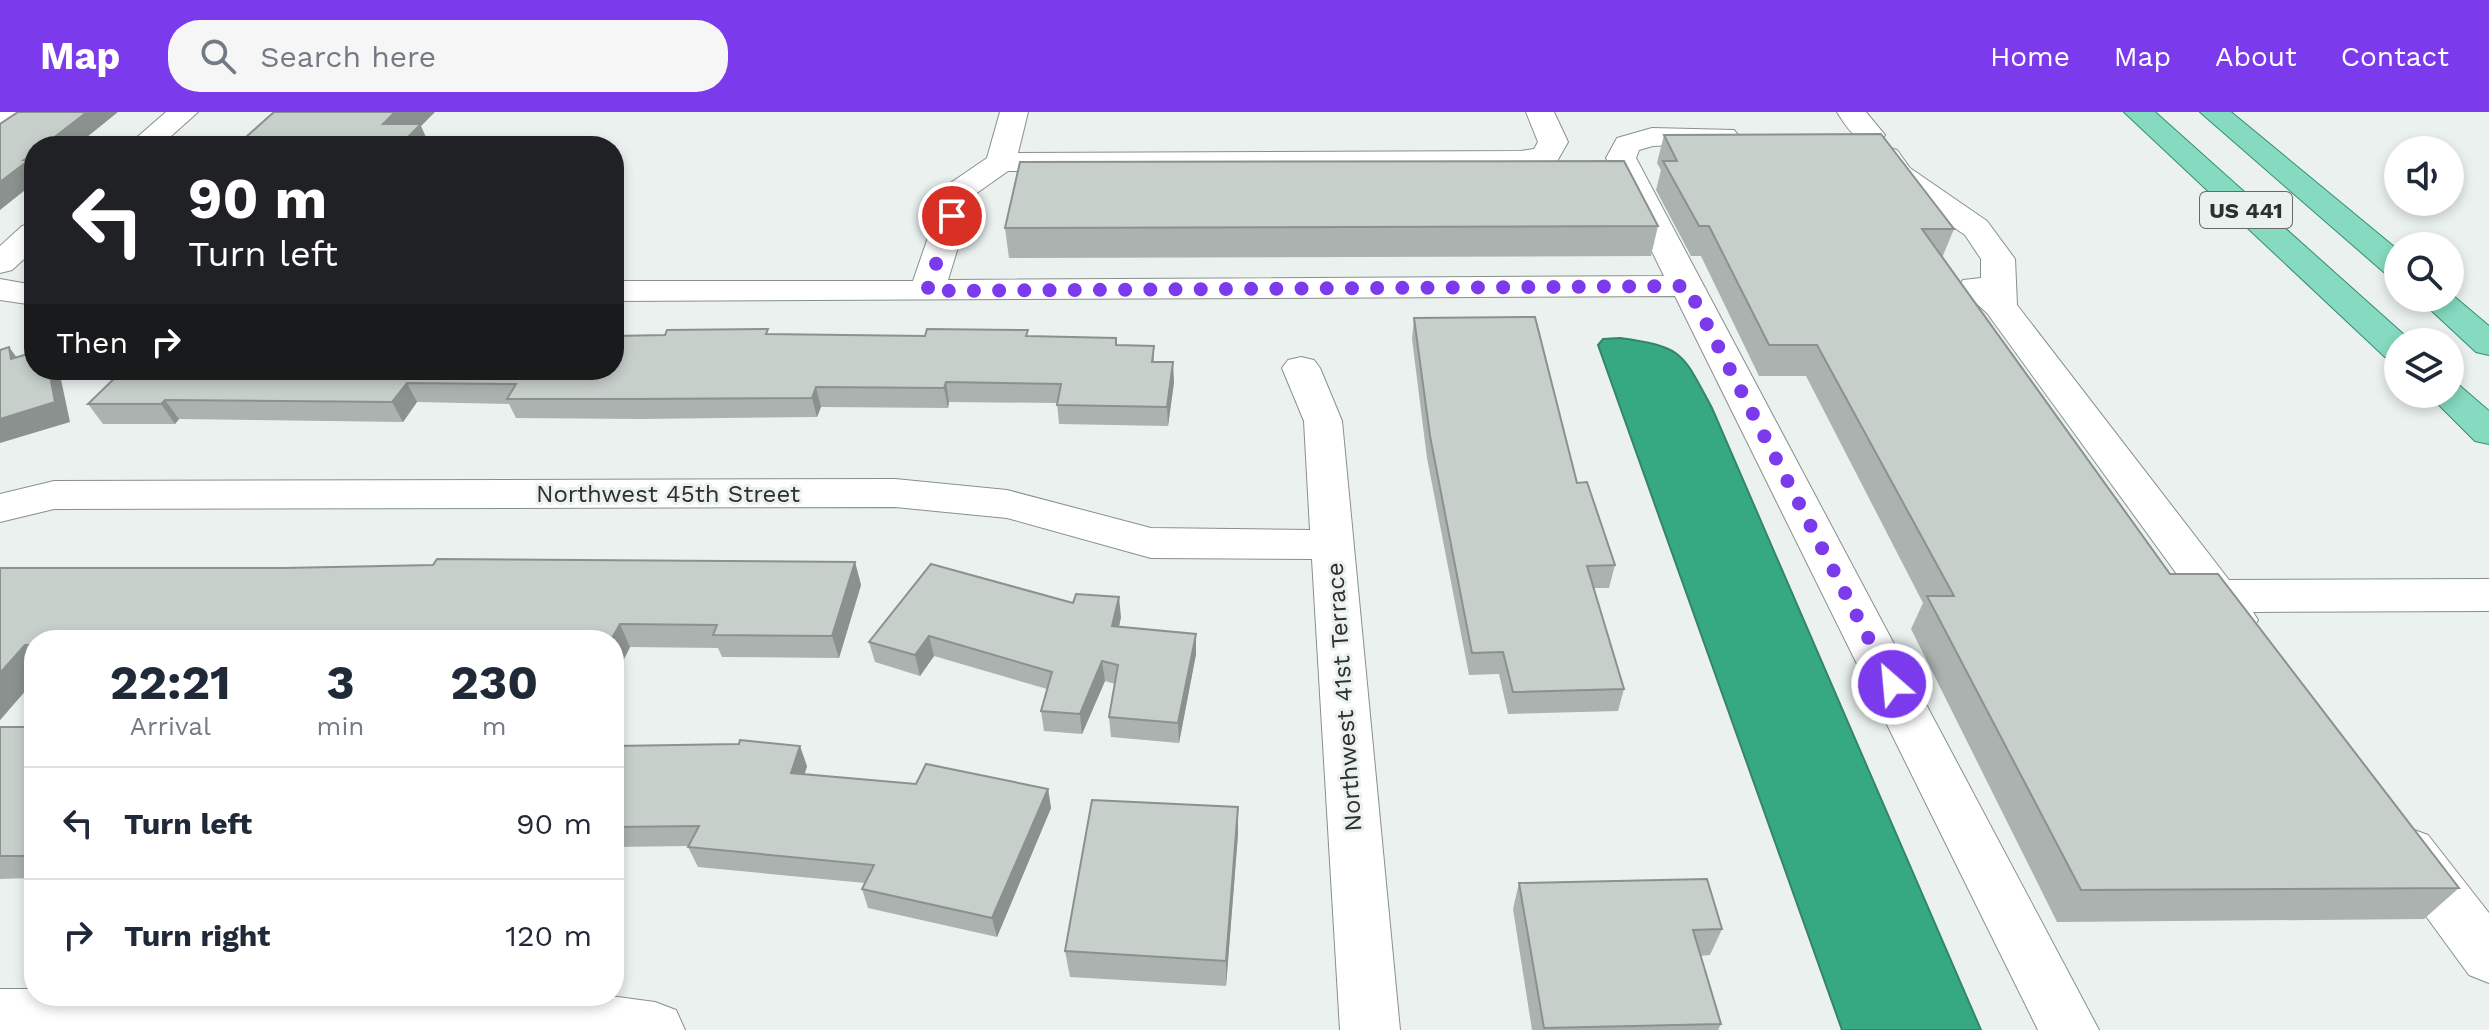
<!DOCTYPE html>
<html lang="en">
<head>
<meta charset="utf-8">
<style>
  body { margin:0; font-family:"Work Sans",sans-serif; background:#f6f6f7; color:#1f2937; height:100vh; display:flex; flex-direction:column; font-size:30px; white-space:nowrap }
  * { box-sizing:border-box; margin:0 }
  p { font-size:26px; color:#747a83 }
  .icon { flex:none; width:44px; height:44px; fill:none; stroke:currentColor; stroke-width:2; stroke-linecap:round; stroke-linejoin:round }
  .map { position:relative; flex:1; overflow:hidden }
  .panel { position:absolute; left:24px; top:518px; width:600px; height:376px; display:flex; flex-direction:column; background:#fff; border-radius:32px; box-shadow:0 4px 12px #0003 }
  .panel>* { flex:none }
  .banner { position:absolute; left:24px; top:24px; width:600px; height:244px; border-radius:32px; box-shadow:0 4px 12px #0003; background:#202124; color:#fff; overflow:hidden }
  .controls { position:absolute; left:2384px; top:24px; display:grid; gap:16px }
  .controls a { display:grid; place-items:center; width:80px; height:80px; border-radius:50%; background:#fff; box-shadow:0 4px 12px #0003; font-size:40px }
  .pin { position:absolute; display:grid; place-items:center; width:68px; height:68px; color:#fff; margin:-34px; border:4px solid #fff; border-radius:50%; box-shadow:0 2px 8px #0007 }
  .me { position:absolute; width:88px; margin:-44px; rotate:333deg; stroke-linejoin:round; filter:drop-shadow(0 0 6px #0008) }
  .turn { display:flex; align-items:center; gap:28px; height:168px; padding:0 32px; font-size:36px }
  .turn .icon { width:104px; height:104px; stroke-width:2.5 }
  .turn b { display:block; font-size:56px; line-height:68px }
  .then { display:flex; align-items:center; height:76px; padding:0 32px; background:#0003; gap:16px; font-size:30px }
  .eta { display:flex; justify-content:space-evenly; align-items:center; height:136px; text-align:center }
  .eta b { font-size:48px; font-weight:700; line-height:56px }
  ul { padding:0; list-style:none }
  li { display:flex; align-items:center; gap:24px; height:112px; padding:0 32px; border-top:2px solid #e0e1e3 }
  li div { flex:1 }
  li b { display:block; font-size:30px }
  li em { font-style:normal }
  header { display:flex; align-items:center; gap:48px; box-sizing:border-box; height:112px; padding:0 40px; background:#7c3aed; color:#fff }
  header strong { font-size:38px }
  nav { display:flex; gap:44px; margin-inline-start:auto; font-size:28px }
  .search { width:560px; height:72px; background:#f6f6f7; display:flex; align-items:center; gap:20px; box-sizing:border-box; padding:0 28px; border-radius:32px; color:#747a83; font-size:30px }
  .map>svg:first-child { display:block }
  .water { fill:#36a983; stroke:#34856a; stroke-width:2 }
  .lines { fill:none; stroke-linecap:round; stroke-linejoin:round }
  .minor-casing { stroke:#88908c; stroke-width:2 }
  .major-casing { stroke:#328f71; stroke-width:2 }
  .minor { fill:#fff; fill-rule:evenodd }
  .major { fill:#85dabf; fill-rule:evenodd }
  .wall { fill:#abb2af }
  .shaded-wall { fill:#8b918e }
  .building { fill:#c7cfcb; stroke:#8b918e; stroke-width:2 }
  .route { stroke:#7c3aed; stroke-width:14; stroke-dasharray:0 25.2 }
  .labels { text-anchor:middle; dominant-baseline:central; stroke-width:6; stroke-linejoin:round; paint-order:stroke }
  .shield { fill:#eaf1ee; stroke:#666a68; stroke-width:2 }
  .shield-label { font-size:22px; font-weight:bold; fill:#2e302f }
  .street-label { font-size:24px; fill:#2e302f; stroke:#eaf1ee }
</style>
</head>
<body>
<header>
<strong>Map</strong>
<div class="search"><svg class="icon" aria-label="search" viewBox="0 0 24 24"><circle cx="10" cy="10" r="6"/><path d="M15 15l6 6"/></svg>Search here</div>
<nav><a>Home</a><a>Map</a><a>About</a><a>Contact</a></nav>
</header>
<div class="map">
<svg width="2489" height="918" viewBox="0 0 2489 918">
  <rect width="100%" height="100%" fill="#eaf1ee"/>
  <!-- water -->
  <path class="water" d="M 1620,226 C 1685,235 1682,241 1712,296 L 1981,918 L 1842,918 L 1598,233 L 1603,227 Z"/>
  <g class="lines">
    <!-- minor casing -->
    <g class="minor-casing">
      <g id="minor">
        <path d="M 0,0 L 21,0 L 10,11 L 0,14 Z"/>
        <path d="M 166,0 L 198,0 L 160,34 L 127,34 Z"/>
        <path d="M 1000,0 L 1028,0 L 1018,41 L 1521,39 L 1534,37 L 1538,30 L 1526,0 L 1554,0 L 1568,30 L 1556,51 L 1521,57 L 1008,59 L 974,83 L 948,168 L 1664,164 L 1606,46 L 1617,26 L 1652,16 L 1734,18 L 1739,24 L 1734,30 L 1653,34 L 1639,38 L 1636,46 L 2099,918 L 2038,918 L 1675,184 L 614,189 L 614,169 L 913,169 L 944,79 L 949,72 L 987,46 Z"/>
        <path d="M 1837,0 L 1866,0 L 1885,23 L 1880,29 C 1858,35 1848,17 1837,0 Z"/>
        <path d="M 1886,35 L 1897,38 L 1910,56 L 1987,109 L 2015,147 L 2017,193 L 2229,468 L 2489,467 L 2489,499 L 2253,500 L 2258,508 L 2251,520 L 2235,524 L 2219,520 L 1987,201 L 1958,175 L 1963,168 L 1981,166 L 1981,147 L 1965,123 L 1888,70 L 1871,44 L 1875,38 Z"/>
        <path d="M 34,111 L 34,138 L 12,158 L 0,161 L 0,134 L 22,114 Z"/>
        <path d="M 0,167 L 34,173 L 34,193 L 0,188 Z"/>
        <path d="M 1301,245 L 1314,248 L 1320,256 L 1342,309 L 1400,918 L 1340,918 L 1312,447 L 1151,446 L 1007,406 L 895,395 L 54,397 L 0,410 L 0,382 L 54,369 L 895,367 L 1007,378 L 1151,416 L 1310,418 L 1304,309 L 1282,256 L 1288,248 Z"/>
        <path d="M 2409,716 L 2428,723 L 2489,801 L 2489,871 L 2469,863 L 2390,755 L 2382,739 L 2390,723 Z"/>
        <path d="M 0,877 L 34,877 L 34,884 L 610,884 L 655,890 L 676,898 L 685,918 L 0,918 Z"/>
      </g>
    </g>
    <!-- major casing -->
    <g class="major-casing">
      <g id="major">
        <path d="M 2124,0 L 2155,0 L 2411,229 L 2398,230 L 2398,248 L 2385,245 Z"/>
        <path d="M 2200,0 L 2231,0 L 2398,138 L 2398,165 L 2386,162 Z"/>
        <path d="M 2450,181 L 2489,214 L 2489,243 L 2476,240 L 2418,186 L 2450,186 Z"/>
        <path d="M 2450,271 L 2460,274 L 2489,299 L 2489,332 L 2475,329 L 2428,282 L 2450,282 Z"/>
      </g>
    </g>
    <!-- minor -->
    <use href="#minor" class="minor"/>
    <!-- major -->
    <use href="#major" class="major"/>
  </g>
  <!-- wall -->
  <g class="wall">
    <path d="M 1664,23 L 1954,117 L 1942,146 L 2170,462 L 2459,776 L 2424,807 L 2057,810 L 1911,517 L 1923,491 L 1806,264 L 1759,264 L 1701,144 L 1691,144 L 1656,78 L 1661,58 L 1657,51 Z"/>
    <path d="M 1658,114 L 1651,144 L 1009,146 L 1005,116 Z"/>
    <path d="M 1414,206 L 1577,371 L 1615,453 L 1609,476 L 1594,476 L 1624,577 L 1618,599 L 1508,602 L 1499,562 L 1469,563 L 1427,346 L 1412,227 Z"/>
    <path d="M 770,222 L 1028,225 L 1117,233 L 1154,234 L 1154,250 L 1174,270 L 1168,314 L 1059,312 L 1057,291 L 949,290 L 948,296 L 821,295 L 817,305 L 640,307 L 516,306 L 509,292 L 417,290 L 403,310 L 179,307 L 175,312 L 103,312 L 88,292 Z"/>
    <path d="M 855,450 L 861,473 L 839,546 L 722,545 L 718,536 L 630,535 L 619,557 L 614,556 L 614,528 L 34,528 L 34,569 L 0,608 L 0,456 L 283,456 Z"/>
    <path d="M 1121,505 L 1119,515 L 1196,522 L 1196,542 L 1179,631 L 1111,625 L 1109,605 L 1115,572 L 1105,569 L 1082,622 L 1044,619 L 1041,599 L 1047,577 L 934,544 L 920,564 L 875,550 L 869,530 Z"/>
    <path d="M 0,615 L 34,615 L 34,766 L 0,767 Z"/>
    <path d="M 614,623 L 619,633 L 807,654 L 804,662 L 916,672 L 1048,677 L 1051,696 L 997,825 L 868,796 L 862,777 L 865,771 L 698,755 L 688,735 L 689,734 L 614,735 Z"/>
    <path d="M 1238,722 L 1226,874 L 1070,865 L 1065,839 Z"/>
    <path d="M 1519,771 L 1722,817 L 1710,843 L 1700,844 L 1721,912 L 1718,918 L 1532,918 L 1513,797 Z"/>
  </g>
  <!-- shaded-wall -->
  <g class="shaded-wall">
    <path d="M 87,0 L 118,0 L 76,34 L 43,34 Z"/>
    <path d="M 395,0 L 435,0 L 421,14 L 430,34 L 393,34 L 383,12 Z"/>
    <path d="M 34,41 L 34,71 L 0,98 L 0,70 Z"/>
    <path d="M 614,65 L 621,85 L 614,95 Z"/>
    <path d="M 9,235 L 23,254 L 11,247 Z"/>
    <path d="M 1173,250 L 1174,270 L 1168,314 L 1167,295 Z"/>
    <path d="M 49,258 L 59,258 L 70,310 L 0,331 L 0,307 Z"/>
    <path d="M 946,270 L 949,290 L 948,296 L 944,276 Z"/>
    <path d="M 407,271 L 417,290 L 403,310 L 392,290 Z"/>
    <path d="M 816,275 L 821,295 L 817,305 L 812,286 Z"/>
    <path d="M 165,288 L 179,307 L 175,312 L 161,292 Z"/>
    <path d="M 855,450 L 861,473 L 839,546 L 832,524 Z"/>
    <path d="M 1119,485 L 1121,505 L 1114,535 L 1112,514 Z"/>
    <path d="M 620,512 L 630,535 L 619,557 L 614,545 L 614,528 L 611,528 Z"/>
    <path d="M 1196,522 L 1196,542 L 1179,631 L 1178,611 Z"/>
    <path d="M 929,524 L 934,544 L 920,564 L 915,543 Z"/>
    <path d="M 25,533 L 34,543 L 34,569 L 0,608 L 0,561 Z"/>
    <path d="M 1102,549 L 1105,569 L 1082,622 L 1080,602 Z"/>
    <path d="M 614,623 L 619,633 L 614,647 Z"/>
    <path d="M 800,634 L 807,654 L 799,681 L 791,661 Z"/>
    <path d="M 1048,677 L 1051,696 L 997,825 L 992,806 Z"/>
    <path d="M 1238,695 L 1238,722 L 1226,874 L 1226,849 Z"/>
  </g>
  <!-- building -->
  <g class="building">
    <path d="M 18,0 L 87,0 L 43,34 L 34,34 L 34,41 L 24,48 L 29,48 L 0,70 L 0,12 Z"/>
    <path d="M 274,0 L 395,0 L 383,12 L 421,12 L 399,34 L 236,34 Z"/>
    <path d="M 1881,22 L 1954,117 L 1922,117 L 2170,462 L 2218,462 L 2459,776 L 2081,778 L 1927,484 L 1954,484 L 1817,233 L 1769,233 L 1709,114 L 1699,114 L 1663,49 L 1677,49 L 1664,23 Z"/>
    <path d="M 1624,49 L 1658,114 L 1005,116 L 1020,50 Z"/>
    <path d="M 1535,205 L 1577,371 L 1587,370 L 1615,453 L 1587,454 L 1624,577 L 1513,580 L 1503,540 L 1472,541 L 1430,324 L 1414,206 Z"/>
    <path d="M 768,217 L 766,222 L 925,224 L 927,217 L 1028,218 L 1026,224 L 1116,226 L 1116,233 L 1154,234 L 1152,250 L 1173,250 L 1167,295 L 1057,293 L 1061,272 L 946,270 L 944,276 L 816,275 L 812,286 L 632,287 L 507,287 L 516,272 L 407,271 L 392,290 L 165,288 L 161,292 L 88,292 L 123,258 L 614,258 L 614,224 L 665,223 L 667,218 Z"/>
    <path d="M 9,235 L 11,247 L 34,240 L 34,258 L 49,258 L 55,290 L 0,307 L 0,238 Z"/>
    <path d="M 437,447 L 855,450 L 832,524 L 713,523 L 717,513 L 620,512 L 611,528 L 365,525 L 364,528 L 34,528 L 34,533 L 25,533 L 0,561 L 0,456 L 283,456 L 433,453 Z"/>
    <path d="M 931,452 L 1073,491 L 1076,482 L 1119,485 L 1112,514 L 1196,522 L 1178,611 L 1109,605 L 1118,553 L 1102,549 L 1080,602 L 1041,599 L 1052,560 L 929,524 L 915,543 L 869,530 Z"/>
    <rect x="0" y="615" width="34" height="129"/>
    <path d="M 740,628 L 800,634 L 791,661 L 916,672 L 926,652 L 1048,677 L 992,806 L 862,777 L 874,753 L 688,735 L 699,714 L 614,715 L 614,634 L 739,632 Z"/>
    <path d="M 1092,688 L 1238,695 L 1226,849 L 1065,839 Z"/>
    <path d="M 1707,767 L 1722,817 L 1693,818 L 1721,912 L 1544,916 L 1519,771 Z"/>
  </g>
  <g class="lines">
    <!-- route -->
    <path class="route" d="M 952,104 L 927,179 L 1687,174 L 1892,572"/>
  </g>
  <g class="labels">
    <!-- shield labels -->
    <rect class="shield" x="2200" y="80" width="92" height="36" rx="6"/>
    <g class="shield-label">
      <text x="2246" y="98">US 441</text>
    </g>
    <!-- street labels -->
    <g class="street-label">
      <text x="668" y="382">Northwest 45th Street</text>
      <text transform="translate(1344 585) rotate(-94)">Northwest 41st Terrace</text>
    </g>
  </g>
</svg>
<div class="controls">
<a><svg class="icon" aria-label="sound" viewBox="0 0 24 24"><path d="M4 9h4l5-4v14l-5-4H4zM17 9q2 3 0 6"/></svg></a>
<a><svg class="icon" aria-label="search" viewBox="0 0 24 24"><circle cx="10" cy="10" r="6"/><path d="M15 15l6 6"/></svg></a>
<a><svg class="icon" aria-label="layers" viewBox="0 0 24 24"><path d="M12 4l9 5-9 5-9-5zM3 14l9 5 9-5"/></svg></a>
</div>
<div class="pin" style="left:952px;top:104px;background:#d93025"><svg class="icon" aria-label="arrive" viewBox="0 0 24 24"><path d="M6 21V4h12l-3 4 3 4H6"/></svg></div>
<svg class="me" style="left:1892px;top:572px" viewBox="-20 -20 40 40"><circle r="17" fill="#7c3aed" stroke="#fff" stroke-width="3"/><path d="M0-11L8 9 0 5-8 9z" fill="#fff"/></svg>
<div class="banner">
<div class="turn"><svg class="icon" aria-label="left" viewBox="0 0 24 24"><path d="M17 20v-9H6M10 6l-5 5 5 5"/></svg><div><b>90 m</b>Turn left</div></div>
<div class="then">Then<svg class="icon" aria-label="right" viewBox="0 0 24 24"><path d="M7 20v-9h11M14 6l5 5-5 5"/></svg></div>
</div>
<section class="panel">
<div class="eta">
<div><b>22:21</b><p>Arrival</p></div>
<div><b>3</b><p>min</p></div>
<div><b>230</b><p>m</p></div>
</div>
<ul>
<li><svg class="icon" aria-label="left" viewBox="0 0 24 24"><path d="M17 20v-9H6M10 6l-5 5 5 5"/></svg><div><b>Turn left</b></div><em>90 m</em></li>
<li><svg class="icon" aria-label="right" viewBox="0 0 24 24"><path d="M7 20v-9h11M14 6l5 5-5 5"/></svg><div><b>Turn right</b></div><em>120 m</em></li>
</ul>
</section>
</div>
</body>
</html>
